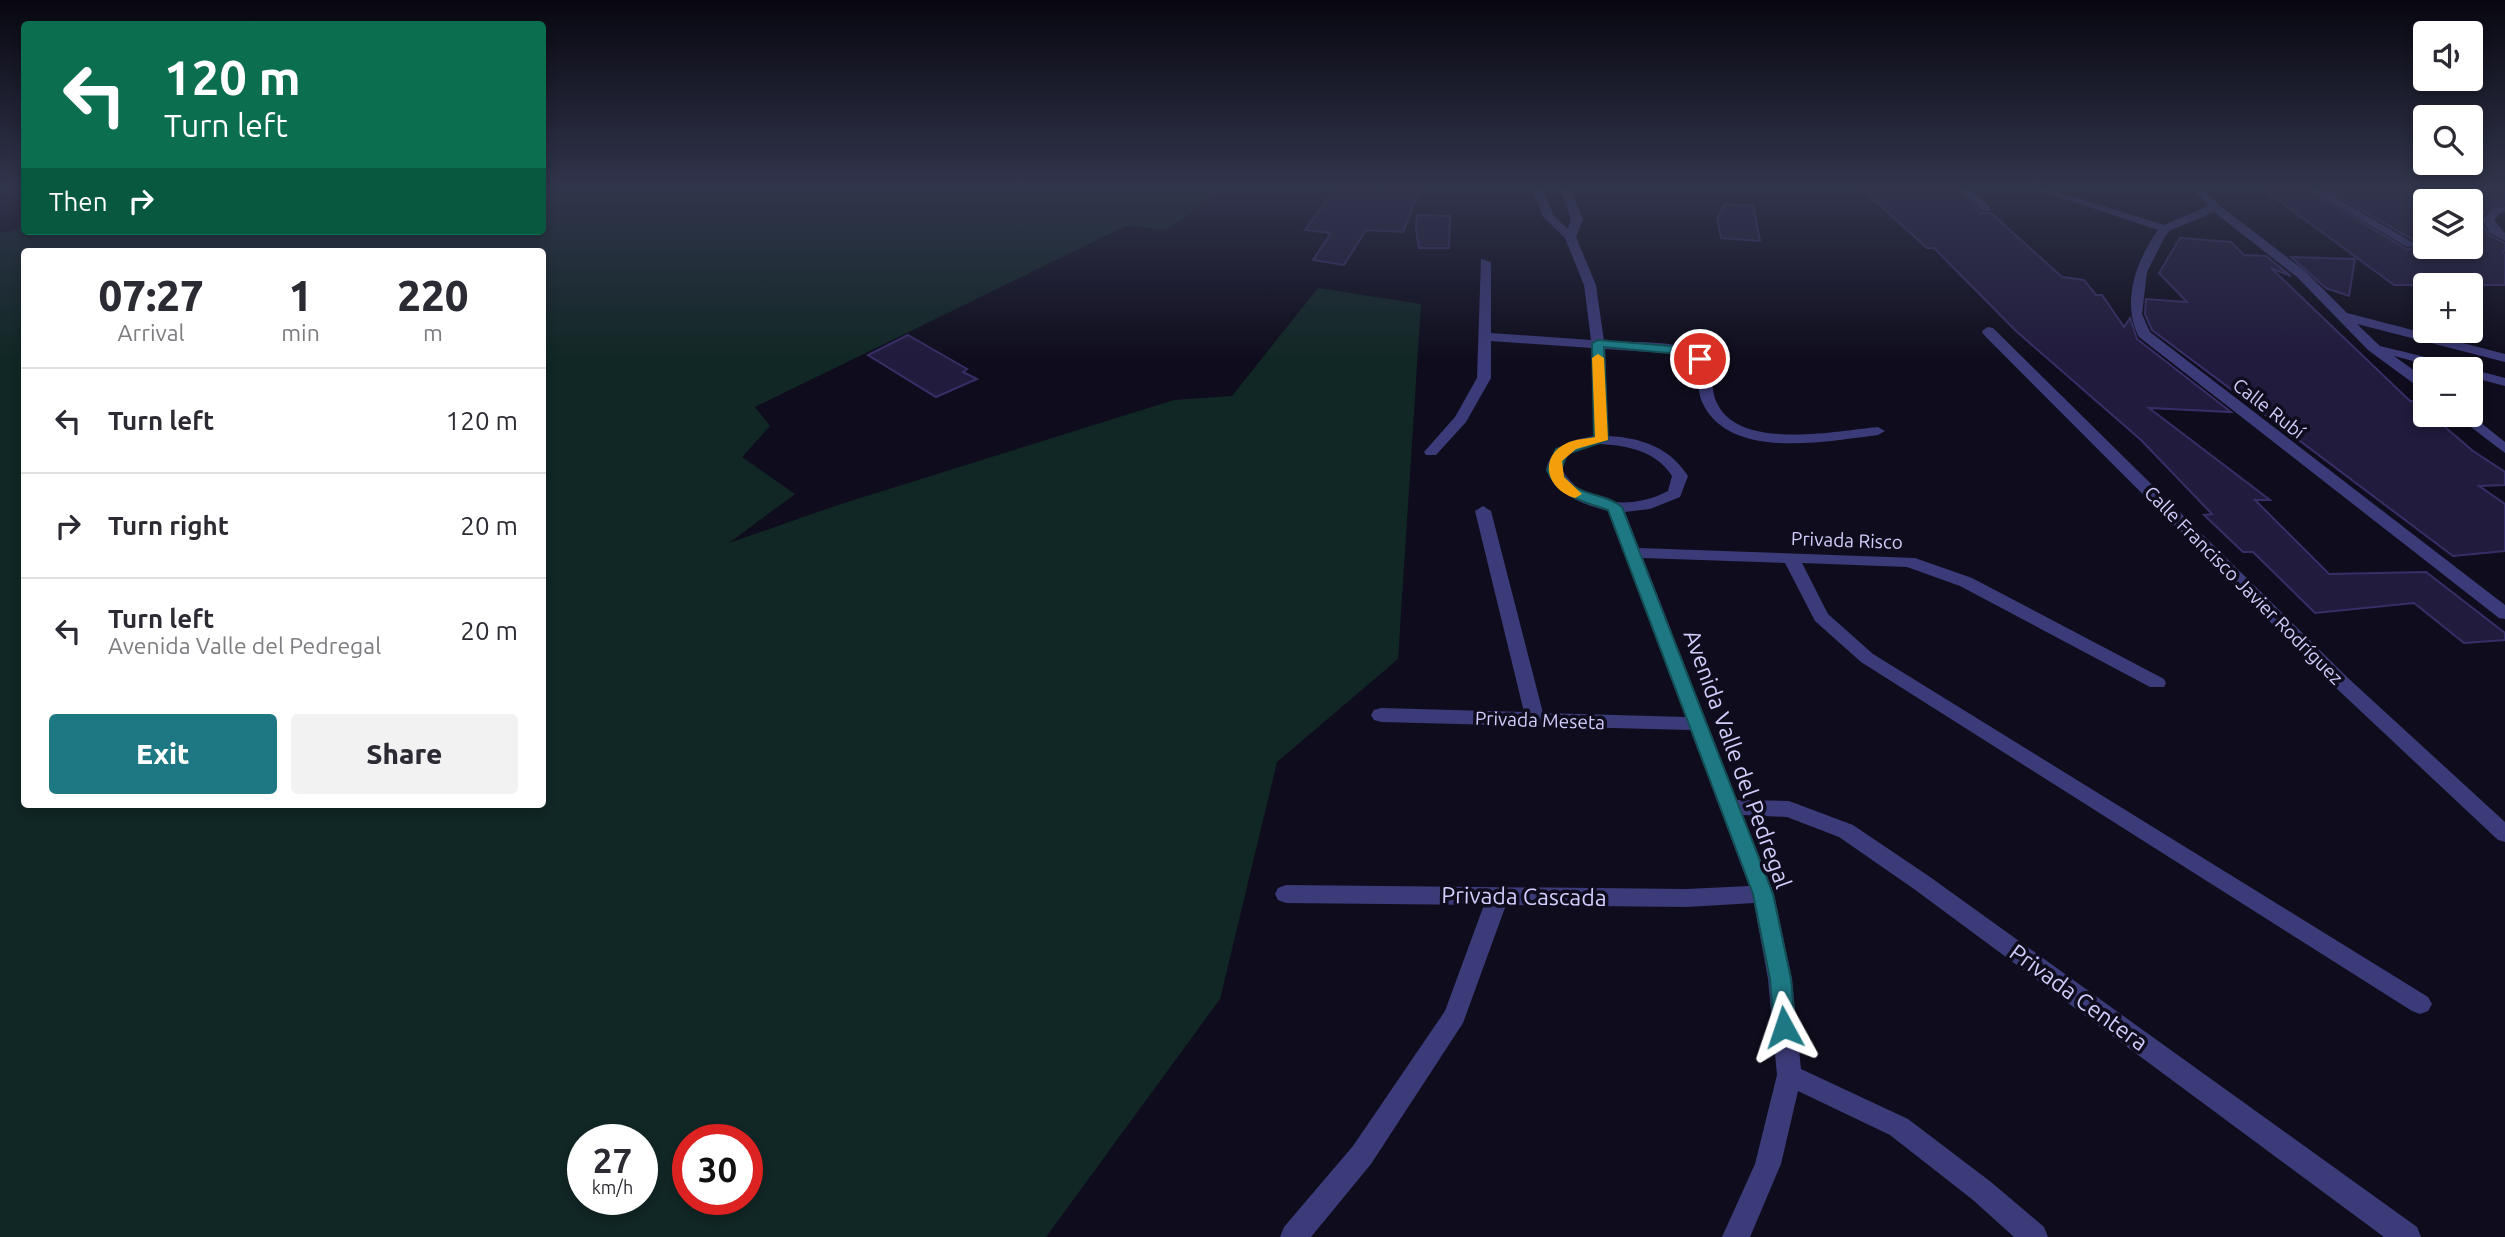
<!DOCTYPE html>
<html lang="en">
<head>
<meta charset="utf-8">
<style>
  body { margin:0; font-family:Ubuntu,sans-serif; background:#f2f2f3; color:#2b2b33; height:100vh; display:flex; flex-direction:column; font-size:26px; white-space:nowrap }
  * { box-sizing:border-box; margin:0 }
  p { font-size:23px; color:#7c7c81 }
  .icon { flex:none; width:38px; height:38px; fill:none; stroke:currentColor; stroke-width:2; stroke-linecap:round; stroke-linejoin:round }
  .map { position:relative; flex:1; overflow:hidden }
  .sheet { position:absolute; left:21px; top:248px; width:525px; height:560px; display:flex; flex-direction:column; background:#fff; border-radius:7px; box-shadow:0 4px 10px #0003 }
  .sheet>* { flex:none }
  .top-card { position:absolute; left:21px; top:21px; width:525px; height:214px; border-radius:7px; box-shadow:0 4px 10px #0003; background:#0b6e4f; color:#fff; overflow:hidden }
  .fabs { position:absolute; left:2413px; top:21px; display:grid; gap:14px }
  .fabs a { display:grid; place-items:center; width:70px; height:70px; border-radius:7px; background:#fff; box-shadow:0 4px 10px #0003; font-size:35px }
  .speed { position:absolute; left:567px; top:1124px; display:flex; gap:14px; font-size:35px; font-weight:700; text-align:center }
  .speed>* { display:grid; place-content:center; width:91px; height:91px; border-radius:50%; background:#fff; box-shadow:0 4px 10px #0003; line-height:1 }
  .speed small { font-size:18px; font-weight:400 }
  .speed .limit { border:10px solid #d22; background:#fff; color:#111 }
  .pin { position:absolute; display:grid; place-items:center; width:60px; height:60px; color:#fff; margin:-30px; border:4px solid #fff; border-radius:50%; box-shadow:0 2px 7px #0007 }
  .me { position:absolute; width:77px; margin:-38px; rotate:355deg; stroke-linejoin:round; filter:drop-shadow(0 0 5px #0008) }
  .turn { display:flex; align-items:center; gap:24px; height:147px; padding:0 28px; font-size:32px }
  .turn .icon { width:91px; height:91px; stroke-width:2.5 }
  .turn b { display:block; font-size:49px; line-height:60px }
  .then { display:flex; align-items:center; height:66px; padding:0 28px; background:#0003; gap:14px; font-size:26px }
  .eta { display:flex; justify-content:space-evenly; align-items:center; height:119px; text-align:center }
  .eta b { font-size:42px; font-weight:800; line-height:49px }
  .button { display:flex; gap:14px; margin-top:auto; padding:14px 28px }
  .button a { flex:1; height:80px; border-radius:7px; background:#1e7883; color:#fff; font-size:28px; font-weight:800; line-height:80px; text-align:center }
  .button a+a { background:#f2f2f3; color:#2b2b33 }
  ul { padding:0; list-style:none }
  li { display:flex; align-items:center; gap:21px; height:105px; padding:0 28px; border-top:2px solid #e1e1e2 }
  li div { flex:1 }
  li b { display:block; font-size:26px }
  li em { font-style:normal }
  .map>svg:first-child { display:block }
  .green { fill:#112725; fill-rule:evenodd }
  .building { fill:#211b3d; stroke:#382e67; stroke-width:2; fill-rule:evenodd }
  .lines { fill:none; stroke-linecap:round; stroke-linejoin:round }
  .street { fill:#3c3b79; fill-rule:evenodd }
  .route { fill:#1e7883; stroke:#144e55; stroke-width:2 }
  .slow { fill:#f59e0b }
  .labels { text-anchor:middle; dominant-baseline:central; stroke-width:7; stroke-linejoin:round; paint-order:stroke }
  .street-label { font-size:19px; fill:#d1cdfc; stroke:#0f0d1d }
  .near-street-label { font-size:23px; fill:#d1cdfc; stroke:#0f0d1d }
</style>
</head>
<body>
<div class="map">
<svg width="2505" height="1237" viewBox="0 0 2505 1237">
  <rect width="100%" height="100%" fill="#0f0d1d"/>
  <!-- green -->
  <path class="green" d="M 543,186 L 1228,186 L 1167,230 L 1126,226 L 755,407 L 770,426 L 742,457 L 795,494 L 729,543 L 841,504 L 1174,400 L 1232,396 L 1318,288 L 1421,304 L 1398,659 L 1277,762 L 1220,999 L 1046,1237 L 0,1237 L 0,232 L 7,233 L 24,225 L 24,231 L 542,231 ZM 542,252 L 542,805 L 24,805 L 24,252 ZM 583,1139 L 642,1139 L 642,1199 L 583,1199 ZM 688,1139 L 747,1139 L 747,1199 L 688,1199 Z"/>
  <!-- building -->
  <g class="building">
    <path d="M 1337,186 L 1372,186 L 1374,189 L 1419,191 L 1403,232 L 1366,230 L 1344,265 L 1313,260 L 1331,233 L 1305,230 Z"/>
    <path d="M 1859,186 L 1956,186 L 1980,213 L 1991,213 L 2062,277 L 2084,280 L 2096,295 L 2102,295 L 2124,327 L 2130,318 L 2137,339 L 2231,412 L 2149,408 L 2270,500 L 2255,500 L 2329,574 L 2426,572 L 2505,633 L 2505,640 L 2464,643 L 2414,603 L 2315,613 L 2253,552 L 2243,552 L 2204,515 L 2212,514 L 2141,440 L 2016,331 L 1934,248 L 1927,248 Z"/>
    <path d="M 2259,186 L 2302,186 L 2408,250 L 2420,244 L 2320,186 L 2505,188 L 2505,204 L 2489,207 L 2479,220 L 2489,235 L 2505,243 L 2505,251 L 2502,252 L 2505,255 L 2505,285 L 2394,285 ZM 2426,201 L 2471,201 L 2471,247 L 2426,247 Z"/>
    <path d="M 1725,204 L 1753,206 L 1760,241 L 1721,238 L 1717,219 Z"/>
    <path d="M 1417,215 L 1450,216 L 1449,248 L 1419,248 L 1416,230 Z"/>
    <path d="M 2180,238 L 2231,242 L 2244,255 L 2266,256 L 2291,276 L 2271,268 L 2410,401 L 2415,401 L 2426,410 L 2426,415 L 2431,415 L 2473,451 L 2505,472 L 2505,485 L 2479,486 L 2505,504 L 2505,551 L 2453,556 L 2152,330 L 2145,314 L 2146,299 L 2187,302 L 2159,273 Z"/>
    <path d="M 2291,257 L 2355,259 L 2349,296 L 2326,288 Z"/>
    <path d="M 908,335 L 967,369 L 963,372 L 977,379 L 936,397 L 868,355 Z"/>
  </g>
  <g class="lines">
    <!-- street -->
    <g class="street">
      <path d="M 1531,186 L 1541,186 L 1554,216 L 1568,229 L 1571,219 L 1559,186 L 1569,186 L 1583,219 L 1576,237 L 1596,285 L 1604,341 C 1631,343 1678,339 1700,354 C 1718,367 1708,385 1717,403 C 1739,451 1836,431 1878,427 L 1885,431 L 1878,435 C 1827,441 1731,461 1703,404 C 1692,380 1709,370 1680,354 L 1605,349 L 1608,436 C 1642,438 1669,447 1688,476 L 1680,497 L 1650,509 L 1625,512 L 1639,548 L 1915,558 L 1972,578 L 2164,679 L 2166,683 L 2164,687 L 2150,687 L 1960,586 L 1907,567 L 1802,563 L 1828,614 L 1873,654 L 2428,997 L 2432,1004 L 2428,1011 L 2420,1014 L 2412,1011 L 1861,662 L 1815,621 L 1785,563 L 1643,558 L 1737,800 L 1789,801 L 1853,825 L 1930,877 L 2417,1227 L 2421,1237 L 2384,1237 L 1914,889 L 1839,837 L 1787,817 L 1743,815 L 1774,894 L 1792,979 L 1801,1069 L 1908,1119 L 1991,1182 L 2044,1227 L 2048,1237 L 2014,1237 L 1973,1200 L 1890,1135 L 1798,1091 L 1781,1164 L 1750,1237 L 1722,1237 L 1755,1164 L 1777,1075 L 1768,979 L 1754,903 L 1687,907 L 1506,905 L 1463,1023 L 1371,1164 L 1311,1237 L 1280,1237 L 1284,1227 L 1353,1146 L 1445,1011 L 1484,905 L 1286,903 L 1278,900 L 1275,894 L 1278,888 L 1286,885 L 1687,889 L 1749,886 L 1691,730 L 1381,722 L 1374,720 L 1371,715 L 1374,710 L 1381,708 L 1524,712 L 1475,511 L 1483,506 L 1491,511 L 1543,713 L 1686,717 L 1609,511 C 1580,504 1562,496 1546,470 C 1552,446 1571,440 1594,436 L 1592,348 L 1491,341 L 1491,378 L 1466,422 L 1436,455 L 1426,455 L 1424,452 L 1455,417 L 1477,378 L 1481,259 L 1491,262 L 1491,333 L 1591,340 L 1584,285 L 1565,238 L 1543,217 ZM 1601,444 C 1629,446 1656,451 1672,476 L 1668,491 C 1632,510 1585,507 1562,470 C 1566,449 1582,446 1601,444 Z"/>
      <path d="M 1958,186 L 1969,186 L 1990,207 L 1990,211 L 1982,211 Z"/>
      <path d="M 2025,186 L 2039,186 L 2164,225 L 2208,206 L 2191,186 L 2201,186 L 2219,205 L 2305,271 L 2347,313 L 2505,354 L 2505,362 L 2357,324 L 2380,346 L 2462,366 L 2464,369 L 2443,369 L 2394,356 L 2426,379 L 2426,390 L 2421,389 L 2368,350 L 2297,277 L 2214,212 L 2169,231 L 2164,238 L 2147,272 L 2142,314 L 2150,332 L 2505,605 L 2505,619 L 2499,618 L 2139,337 C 2121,303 2136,260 2158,230 Z"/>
      <path d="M 2304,186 L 2316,186 L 2417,245 L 2407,247 Z"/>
      <path d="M 2505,206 L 2505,212 L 2499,214 L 2494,220 L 2505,233 L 2505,241 L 2490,233 L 2482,220 L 2491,209 Z"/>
      <path d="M 1988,327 L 1993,328 L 2348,678 L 2505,822 L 2505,842 L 2498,840 L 2334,686 L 1983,334 L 1982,331 Z"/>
      <path d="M 2470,369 L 2471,369 L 2505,378 L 2505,386 L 2471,377 Z"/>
      <path d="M 2455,415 L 2471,415 L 2505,442 L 2505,453 Z"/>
    </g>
  </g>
  <!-- sky -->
  <linearGradient id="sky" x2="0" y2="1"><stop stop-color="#080710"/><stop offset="0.52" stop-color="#31354c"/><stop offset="1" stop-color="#31354c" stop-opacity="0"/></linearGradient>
  <rect width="2505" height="359" fill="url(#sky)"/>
  <!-- route -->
  <path class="route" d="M 1598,340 L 1683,347 L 1706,359 L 1700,362 L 1680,354 L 1604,347 L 1608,440 L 1567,454 L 1561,470 C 1571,498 1604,491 1622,507 L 1773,894 L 1791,979 L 1795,1027 L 1792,1033 L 1784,1036 L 1777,1033 L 1774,1027 L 1770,979 L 1753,894 L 1608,510 C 1584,502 1557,496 1547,470 L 1556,449 L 1594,437 L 1592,343 Z"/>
  <!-- slow -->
  <path class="slow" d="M 1598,354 L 1604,358 L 1608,440 L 1576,449 L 1562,461 L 1564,477 L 1582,494 L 1575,498 C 1546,490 1538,456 1567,443 C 1575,439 1586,439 1595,437 L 1592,358 Z"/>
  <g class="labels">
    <!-- street labels -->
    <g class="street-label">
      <text transform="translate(2269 408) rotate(38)">Calle Rubí</text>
      <text transform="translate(1847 540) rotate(2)">Privada Risco</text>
      <text transform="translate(2244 585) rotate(45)">Calle Francisco Javier Rodríguez</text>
      <text transform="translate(1540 720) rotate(2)">Privada Meseta</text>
    </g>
    <!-- near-street labels -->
    <g class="near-street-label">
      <text transform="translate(1738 759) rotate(70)">Avenida Valle del Pedregal</text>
      <text transform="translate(1524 896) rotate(1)">Privada Cascada</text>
      <text transform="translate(2079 997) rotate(36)">Privada Centera</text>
    </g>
  </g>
</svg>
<div class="fabs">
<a><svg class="icon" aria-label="sound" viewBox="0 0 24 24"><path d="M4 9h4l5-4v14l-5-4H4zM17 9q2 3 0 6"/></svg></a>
<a><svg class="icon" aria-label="search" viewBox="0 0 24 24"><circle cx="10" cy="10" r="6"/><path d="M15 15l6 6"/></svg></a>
<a><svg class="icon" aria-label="layers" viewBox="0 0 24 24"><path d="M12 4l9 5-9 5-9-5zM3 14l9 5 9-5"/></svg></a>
<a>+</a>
<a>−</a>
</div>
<div class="speed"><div>27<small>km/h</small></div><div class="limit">30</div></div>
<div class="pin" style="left:1700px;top:359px;background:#d93025"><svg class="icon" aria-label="arrive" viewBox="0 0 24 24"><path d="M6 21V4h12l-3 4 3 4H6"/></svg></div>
<svg class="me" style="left:1784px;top:1027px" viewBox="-20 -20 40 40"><path d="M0-17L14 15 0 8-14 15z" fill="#1e7883" stroke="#fff" stroke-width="4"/></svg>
<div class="top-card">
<div class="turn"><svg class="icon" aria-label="left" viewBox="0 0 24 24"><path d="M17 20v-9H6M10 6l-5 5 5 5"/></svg><div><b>120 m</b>Turn left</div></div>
<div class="then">Then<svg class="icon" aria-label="right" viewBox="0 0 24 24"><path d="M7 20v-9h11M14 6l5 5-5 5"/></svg></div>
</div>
<section class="sheet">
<div class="eta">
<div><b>07:27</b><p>Arrival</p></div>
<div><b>1</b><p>min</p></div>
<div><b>220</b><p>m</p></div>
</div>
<ul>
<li><svg class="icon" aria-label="left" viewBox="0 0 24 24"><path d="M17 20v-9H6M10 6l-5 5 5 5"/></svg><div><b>Turn left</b></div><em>120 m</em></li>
<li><svg class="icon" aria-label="right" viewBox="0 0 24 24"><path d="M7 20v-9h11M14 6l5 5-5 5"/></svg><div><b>Turn right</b></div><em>20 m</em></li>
<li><svg class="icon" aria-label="left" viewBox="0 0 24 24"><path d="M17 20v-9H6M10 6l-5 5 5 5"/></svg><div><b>Turn left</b><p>Avenida Valle del Pedregal</p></div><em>20 m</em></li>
</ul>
<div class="button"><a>Exit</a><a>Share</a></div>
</section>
</div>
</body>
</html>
